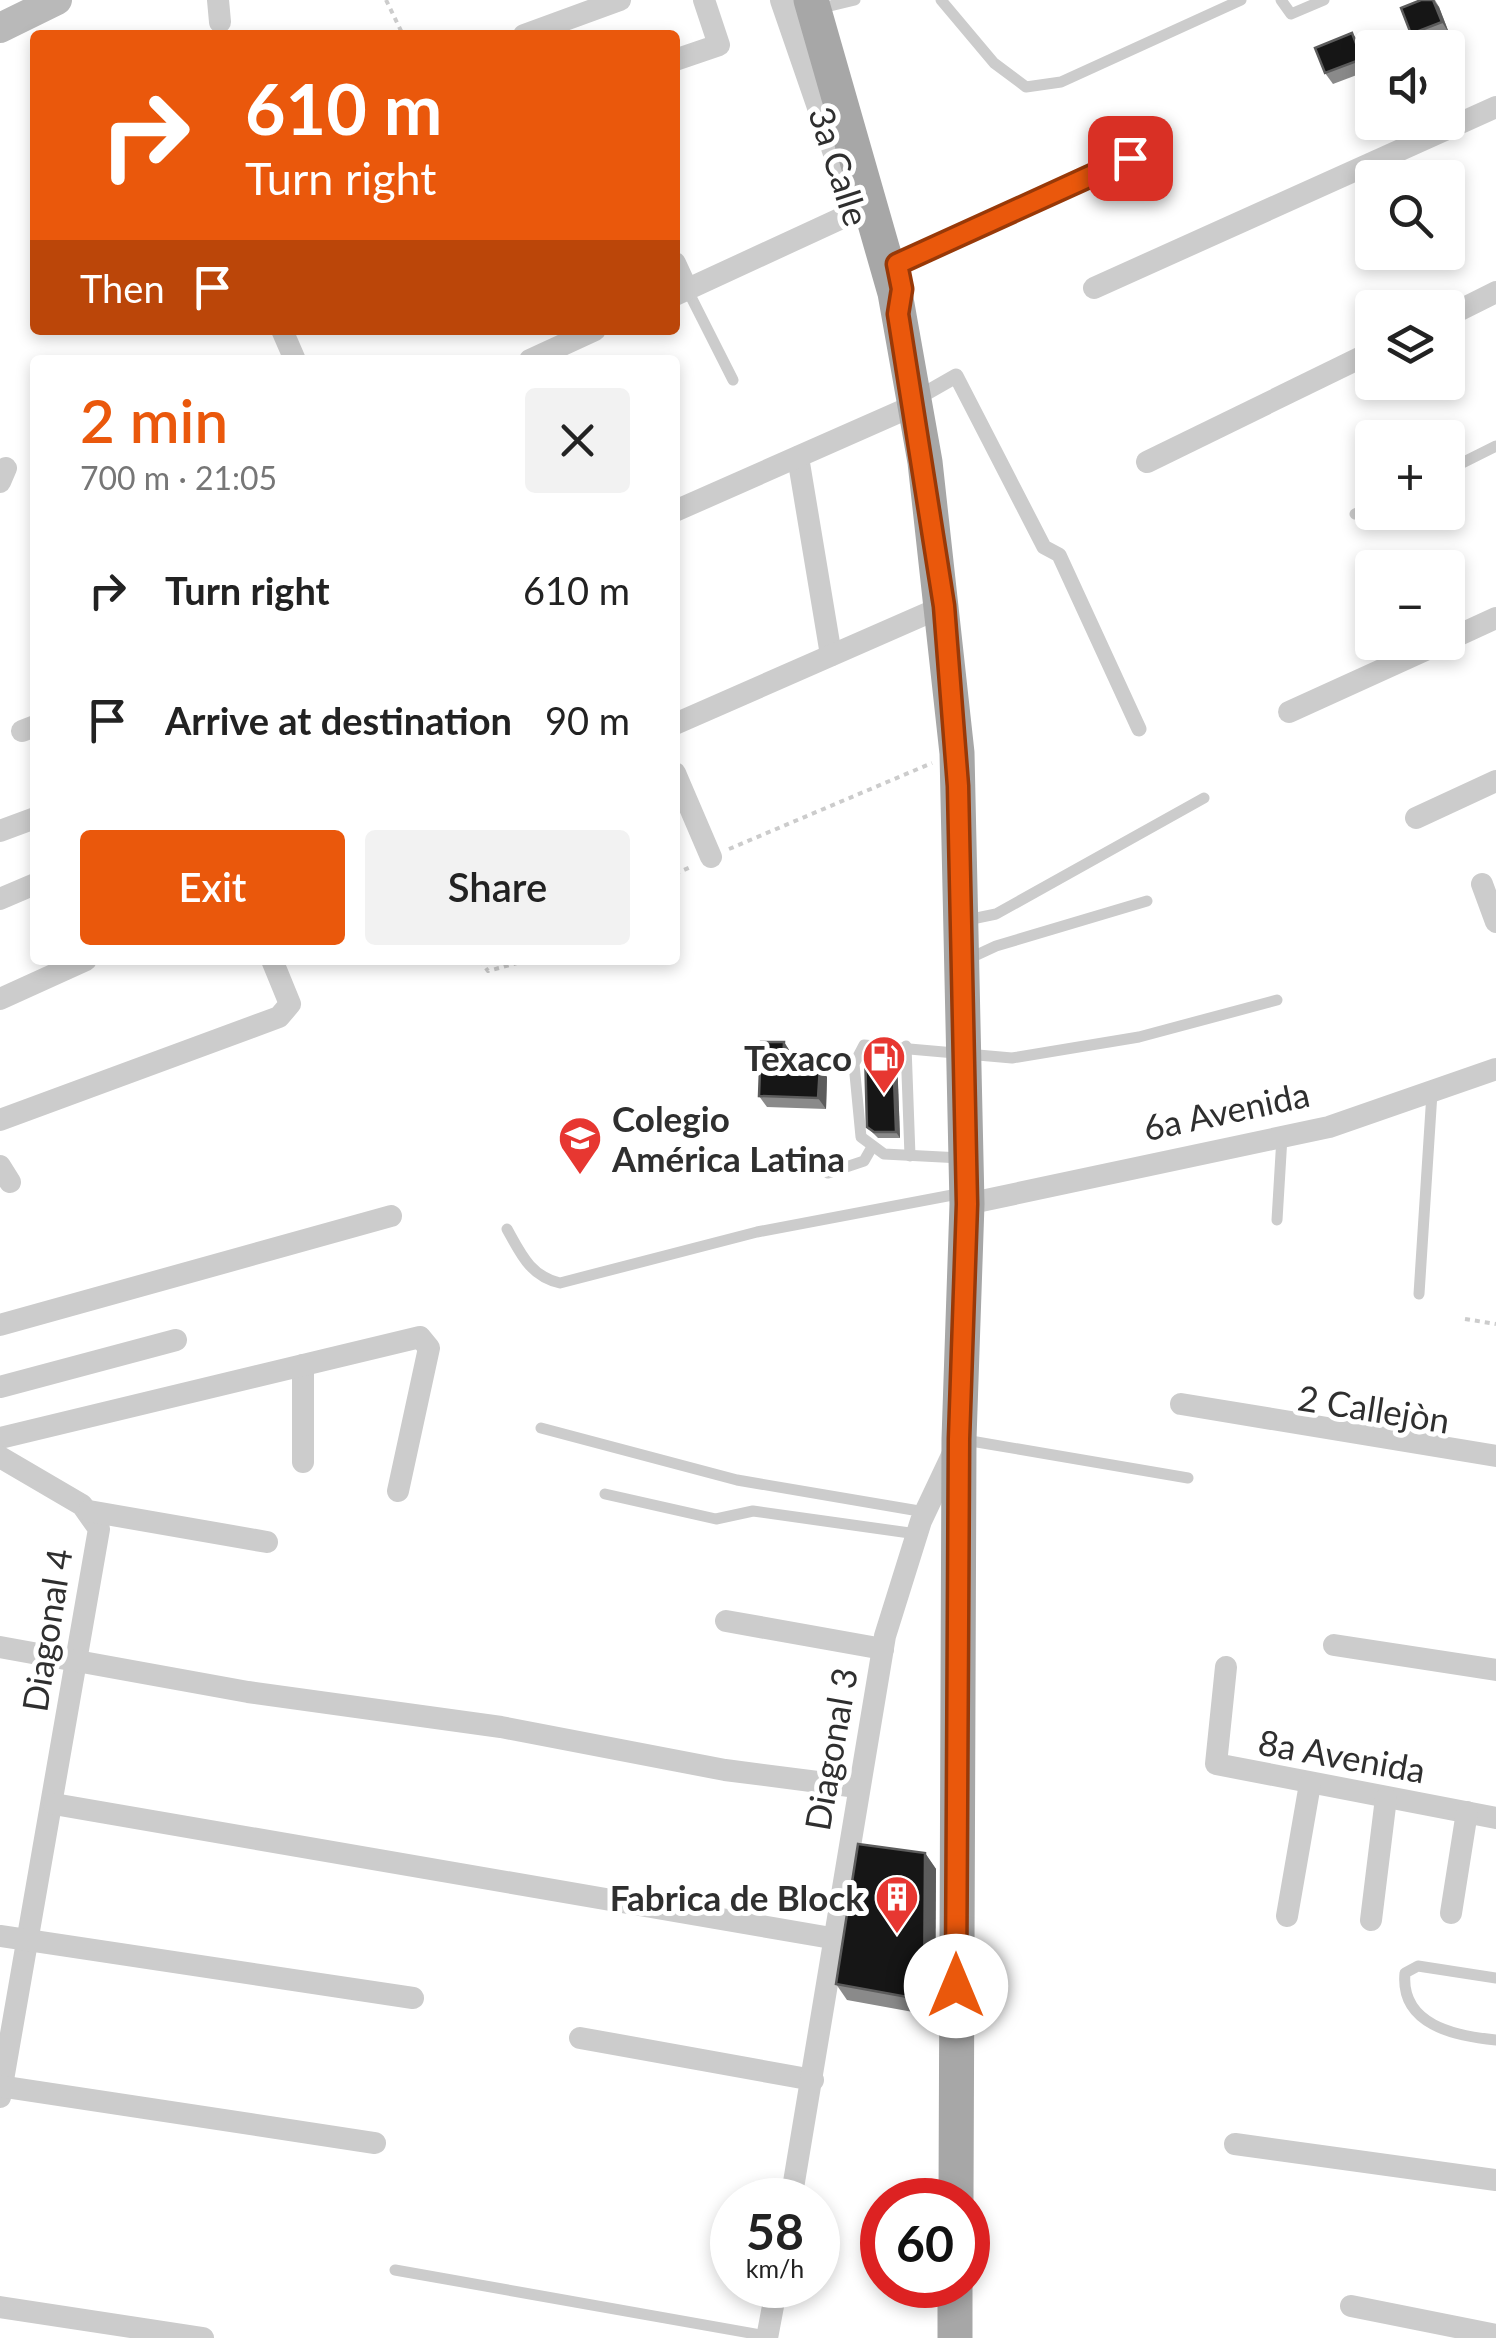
<!DOCTYPE html>
<html lang="en">
<head>
<meta charset="utf-8">
<style>
  body { margin:0; font-family:Lato,sans-serif; background:#f2f2f2; color:#222; height:100vh; display:flex; flex-direction:column; font-size:38px; white-space:nowrap }
  * { box-sizing:border-box; margin:0 }
  p { font-size:32px; color:#767676 }
  .icon { flex:none; width:55px; height:55px; fill:none; stroke:currentColor; stroke-width:2; stroke-linecap:round; stroke-linejoin:round }
  .map { position:relative; flex:1; overflow:hidden }
  .sheet { position:absolute; left:30px; top:355px; width:650px; height:610px; display:flex; flex-direction:column; background:#fff; border-radius:10px; box-shadow:0 5px 15px #0003 }
  .sheet>* { flex:none }
  .guide { position:absolute; left:30px; top:30px; width:650px; height:305px; border-radius:10px; box-shadow:0 5px 15px #0003; background:#ea580c; color:#fff; overflow:hidden }
  .fabs { position:absolute; left:1355px; top:30px; display:grid; gap:20px }
  .fabs a { display:grid; place-items:center; width:110px; height:110px; border-radius:10px; background:#fff; box-shadow:0 5px 15px #0003; font-size:50px }
  .speed { position:absolute; left:710px; top:2178px; display:flex; gap:20px; font-size:50px; font-weight:700; text-align:center }
  .speed>* { display:grid; place-content:center; width:130px; height:130px; border-radius:50%; background:#fff; box-shadow:0 5px 15px #0003; line-height:1 }
  .speed small { font-size:25px; font-weight:400 }
  .speed .limit { border:15px solid #d22; background:#fff; color:#111 }
  .pin { position:absolute; display:grid; place-items:center; width:85px; height:85px; color:#fff; margin:-42px; border-radius:20px; box-shadow:0 5px 15px #0006 }
  .me { position:absolute; width:110px; margin:-55px; rotate:0deg; stroke-linejoin:round; filter:drop-shadow(0 0 8px #0008) }
  .turn { display:flex; align-items:center; gap:35px; height:210px; padding:0 50px; font-size:45px }
  .turn .icon { width:130px; height:130px; stroke-width:2.5 }
  .turn b { display:block; font-size:70px; line-height:85px }
  .then { display:flex; align-items:center; height:95px; padding:0 50px; background:#0003; gap:20px; font-size:38px }
  .round { display:grid; place-items:center; flex:none; width:105px; height:105px; border-radius:10px; background:#f2f2f2 }
  .summary { display:flex; align-items:center; justify-content:space-between; height:170px; padding:0 50px }
  h1 { font-size:60px; font-weight:600; line-height:75px; color:#ea580c }
  .button { display:flex; gap:20px; margin-top:auto; padding:20px 50px }
  .button a { flex:1; height:115px; border-radius:10px; background:#ea580c; color:#fff; font-size:40px; font-weight:600; line-height:115px; text-align:center }
  .button a+a { background:#f2f2f2; color:#222 }
  ul { padding:0; list-style:none }
  li { display:flex; align-items:center; gap:30px; height:130px; padding:0 50px }
  li div { flex:1 }
  li b { display:block; font-size:38px }
  li em { font-style:normal }
  .map>svg:first-child { display:block }
  .lines { fill:none; stroke-linecap:round; stroke-linejoin:round }
  .path { stroke:#ccc; stroke-width:4; stroke-dasharray:5 5; stroke-linecap:butt }
  .service { stroke:#ccc; stroke-width:11 }
  .pedestrian { stroke:#ccc; stroke-width:15 }
  .minor { stroke:#ccc; stroke-width:22 }
  .tertiary { stroke:#ccc; stroke-width:28 }
  .secondary { stroke:#b9b9b9; stroke-width:30 }
  .primary { stroke:#a7a7a7; stroke-width:35 }
  .wall { fill:#8a8a8a }
  .shaded-wall { fill:#5c5c5c }
  .building { fill:#161616; stroke:#5c5c5c; stroke-width:2.5 }
  .route-casing { stroke:#983908; stroke-width:25 }
  .route { stroke:#ea580c; stroke-width:18 }
  .labels { text-anchor:middle; dominant-baseline:central; stroke-width:10; stroke-linejoin:round; paint-order:stroke }
  .street-label { font-size:35px; fill:#2f2f2f; stroke:#fff }
  .poi-label { font-size:35px; font-weight:bold; fill:#2f2f2f; stroke:#fff; text-anchor:end }
</style>
</head>
<body>
<div class="map">
<svg width="1496" height="2338" viewBox="0 0 1496 2338">
  <rect width="100%" height="100%" fill="#fff"/>
  <g class="lines">
    <!-- path -->
    <g class="path">
      <path d="M 386,0 L 403,35"/>
      <path d="M 729,849 L 932,763"/>
      <path d="M 675,874 L 693,866"/>
      <path d="M 480,960 L 488,971 L 528,960"/>
      <path d="M 1465,1319 L 1496,1324"/>
    </g>
    <!-- service -->
    <g class="service">
      <path d="M 941,0 L 994,63 L 1026,87 L 1061,82 L 1241,0"/>
      <path d="M 1281,0 L 1291,14 L 1324,0"/>
      <path d="M 830,6 L 855,0"/>
      <path d="M 897,264 L 1166,142"/>
      <path d="M 687,289 L 733,380"/>
      <path d="M 1448,470 L 1496,446"/>
      <path d="M 1355,514 L 1372,506"/>
      <path d="M 967,920 L 996,914 L 1204,798"/>
      <path d="M 968,959 L 996,946 L 1147,901"/>
      <path d="M 906,1046 L 910,1156"/>
      <path d="M 961,1158 L 884,1154 L 861,1137 L 854,1064 L 864,1045 L 1012,1058 L 1139,1037 L 1277,1000"/>
      <path d="M 828,1173 L 864,1161 L 872,1147"/>
      <path d="M 1277,1220 L 1282,1137"/>
      <path d="M 507,1229 C 521,1254 530,1276 560,1283 L 757,1232 L 963,1193"/>
      <path d="M 1419,1294 L 1432,1093"/>
      <path d="M 541,1428 L 737,1480 L 925,1512"/>
      <path d="M 965,1440 L 1188,1478"/>
      <path d="M 605,1494 L 716,1519 L 753,1511 L 917,1534"/>
      <path d="M 1496,1978 L 1418,1966 L 1405,1973 C 1400,2025 1455,2036 1496,2040"/>
      <path d="M 395,2270 L 767,2336"/>
    </g>
    <!-- pedestrian -->
    <path class="pedestrian" d="M 914,400 L 956,376 L 1044,547 L 1059,555 L 1139,729"/>
    <!-- minor -->
    <g class="minor">
      <path d="M 218,0 L 220,22"/>
      <path d="M 524,35 L 620,0"/>
      <path d="M 675,60 L 719,45 L 704,0"/>
      <path d="M 675,263 L 687,289"/>
      <path d="M 1094,288 L 1496,107"/>
      <path d="M 675,295 L 857,211"/>
      <path d="M 1448,316 L 1496,292"/>
      <path d="M 282,330 L 295,360"/>
      <path d="M 530,360 L 595,330"/>
      <path d="M 798,457 L 831,655"/>
      <path d="M 1147,462 L 1372,352"/>
      <path d="M 0,482 L 6,468"/>
      <path d="M 675,511 L 915,405"/>
      <path d="M 1448,640 L 1496,618"/>
      <path d="M 1289,712 L 1443,642"/>
      <path d="M 675,724 L 944,606"/>
      <path d="M 22,731 L 35,726"/>
      <path d="M 675,773 L 711,857"/>
      <path d="M 1416,818 L 1496,781"/>
      <path d="M 0,831 L 35,818"/>
      <path d="M 1482,884 L 1496,922"/>
      <path d="M 0,899 L 35,884"/>
      <path d="M 0,999 L 86,960"/>
      <path d="M 0,1120 L 279,1017 L 290,1004 L 272,960"/>
      <path d="M 0,1166 L 10,1182"/>
      <path d="M 967,1204 L 1329,1127 L 1496,1069"/>
      <path d="M 0,1325 L 391,1216"/>
      <path d="M 303,1365 L 303,1462"/>
      <path d="M 0,1387 L 176,1340"/>
      <path d="M 1181,1404 L 1496,1456"/>
      <path d="M 0,1438 L 420,1337 L 429,1348 L 398,1491"/>
      <path d="M 0,1457 L 82,1505 L 99,1529 L 0,2097"/>
      <path d="M 89,1511 L 267,1542"/>
      <path d="M 726,1621 L 883,1649"/>
      <path d="M 1334,1645 L 1496,1670"/>
      <path d="M 0,1647 L 248,1692 L 501,1727 L 725,1770 L 857,1787"/>
      <path d="M 1226,1667 L 1216,1764 L 1496,1818"/>
      <path d="M 54,1804 L 837,1939"/>
      <path d="M 1451,1913 L 1467,1812"/>
      <path d="M 1287,1916 L 1310,1784"/>
      <path d="M 1371,1920 L 1386,1798"/>
      <path d="M 0,1936 L 413,1998"/>
      <path d="M 580,2038 L 813,2080"/>
      <path d="M 0,2086 L 375,2143"/>
      <path d="M 1235,2144 L 1496,2180"/>
      <path d="M 791,2200 L 885,1636 L 921,1521 L 955,1449"/>
      <path d="M 1351,2306 L 1496,2335"/>
      <path d="M 0,2307 L 203,2338"/>
      <path d="M 767,2338 L 777,2285"/>
    </g>
    <!-- tertiary -->
    <path class="tertiary" d="M 784,0 L 849,188"/>
    <!-- secondary -->
    <path class="secondary" d="M 0,28 L 57,0"/>
    <!-- primary -->
    <g class="primary">
      <path d="M 811,0 L 895,293 L 925,462 L 957,753 L 967,1204 L 959,1439 L 956,2200"/>
      <path d="M 955,2338 L 955,2285"/>
    </g>
  </g>
  <!-- wall -->
  <g class="wall">
    <path d="M 1421,0 L 1435,0 L 1439,7 L 1449,33 L 1419,45 L 1411,34 Z"/>
    <path d="M 1352,33 L 1360,44 L 1370,70 L 1333,84 L 1325,73 Z"/>
    <path d="M 784,1042 L 791,1053 L 791,1064 L 827,1077 L 826,1109 L 767,1107 L 759,1096 Z"/>
    <path d="M 893,1052 L 897,1057 L 900,1138 L 878,1138 L 867,1127 Z"/>
    <path d="M 925,1853 L 936,1869 L 935,2016 L 847,2000 L 836,1984 Z"/>
  </g>
  <!-- shaded-wall -->
  <g class="shaded-wall">
    <path d="M 1433,0 L 1439,7 L 1449,33 L 1442,22 Z"/>
    <path d="M 1352,33 L 1360,44 L 1370,70 L 1362,59 Z"/>
    <path d="M 784,1042 L 791,1053 L 791,1075 L 783,1064 Z"/>
    <path d="M 893,1052 L 897,1057 L 900,1138 L 896,1132 Z"/>
    <path d="M 820,1066 L 827,1077 L 826,1109 L 818,1098 Z"/>
    <path d="M 925,1853 L 936,1869 L 935,2016 L 924,2000 Z"/>
  </g>
  <!-- building -->
  <g class="building">
    <path d="M 1421,0 L 1433,0 L 1442,22 L 1411,34 L 1401,8 Z"/>
    <path d="M 1352,33 L 1362,59 L 1325,73 L 1315,48 Z"/>
    <path d="M 761,1042 L 784,1042 L 783,1064 L 820,1066 L 818,1098 L 759,1096 Z"/>
    <path d="M 865,1050 L 893,1052 L 896,1132 L 874,1132 L 867,1127 Z"/>
    <path d="M 858,1844 L 925,1853 L 924,2000 L 836,1984 Z"/>
  </g>
  <g class="lines">
    <!-- route casing -->
    <g class="route-casing">
      <path id="route" d="M 956,1986 L 959,1439 L 967,1204 L 958,786 L 944,606 L 898,314 L 902,289 L 897,264 L 1130,158"/>
    </g>
    <!-- route -->
    <use href="#route" class="route"/>
  </g>
  <!-- icons -->
  <defs>
    <g id="fuel-pin" transform="scale(2.25)"><path d="M0 17L-7.5 6A9.5 9.5 0 1 1 7.5 6Z" fill="#e73731" stroke="#fff"/><path d="M-5.5-6h7V0h2V4h1.3V-2.5L3-4.5l.8-.8L6-3V5H2.5V1h-1V6h-7ZM-4.2-4.7v3.2H.2V-4.7Z" fill="#fff"/></g>
    <g id="university-pin" transform="scale(2.25)"><path d="M0 17L-7.5 6A9.5 9.5 0 1 1 7.5 6Z" fill="#e73731" stroke="#fff"/><path d="M0-5L7-2L0 1L-7-2ZM-4 1L0 2.5L4 1V4Q0 6-4 4Z" fill="#fff"/></g>
    <g id="building-pin" transform="scale(2.25)"><path d="M0 17L-7.5 6A9.5 9.5 0 1 1 7.5 6Z" fill="#e73731" stroke="#fff"/><path d="M-4-6H4V6H1V3H-1V6H-4ZM-2.5-4.3h1.7v1.8h-1.7ZM.8-4.3h1.7v1.8H.8ZM-2.5-1h1.7V.8h-1.7ZM.8-1h1.7V.8H.8Z" fill="#fff"/></g>
  </defs>
  <g fill-rule="evenodd">
    <use href="#fuel-pin" x="884" y="1057"/>
    <use href="#university-pin" x="580" y="1138"/>
    <use href="#building-pin" x="897" y="1897"/>
  </g>
  <g class="labels">
    <!-- street labels -->
    <g class="street-label">
      <text transform="translate(840 166) rotate(72)">3a Calle</text>
      <text transform="translate(1226 1110) rotate(-12)">6a Avenida</text>
      <text transform="translate(1374 1408) rotate(9)">2 Callejòn</text>
      <text transform="translate(46 1630) rotate(-81)">Diagonal 4</text>
      <text transform="translate(830 1749) rotate(-80)">Diagonal 3</text>
      <text transform="translate(1342 1755) rotate(10)">8a Avenida</text>
    </g>
    <!-- poi labels -->
    <g class="poi-label">
      <text x="852" y="1057">Texaco</text>
      <text x="612" y="1118" text-anchor="start">Colegio<tspan x="612" dy="40">América Latina</tspan></text>
      <text x="864" y="1897">Fabrica de Block</text>
    </g>
  </g>
</svg>
<div class="fabs">
<a><svg class="icon" aria-label="sound" viewBox="0 0 24 24"><path d="M4 9h4l5-4v14l-5-4H4zM17 9q2 3 0 6"/></svg></a>
<a><svg class="icon" aria-label="search" viewBox="0 0 24 24"><circle cx="10" cy="10" r="6"/><path d="M15 15l6 6"/></svg></a>
<a><svg class="icon" aria-label="layers" viewBox="0 0 24 24"><path d="M12 4l9 5-9 5-9-5zM3 14l9 5 9-5"/></svg></a>
<a>+</a>
<a>−</a>
</div>
<div class="speed"><div>58<small>km/h</small></div><div class="limit">60</div></div>
<div class="pin" style="left:1130px;top:158px;background:#d93025"><svg class="icon" aria-label="arrive" viewBox="0 0 24 24"><path d="M6 21V4h12l-3 4 3 4H6"/></svg></div>
<svg class="me" style="left:956px;top:1986px" viewBox="-20 -20 40 40"><circle r="19" fill="#fff"/><path d="M0-13L10 11 0 6-10 11z" fill="#ea580c"/></svg>
<div class="guide">
<div class="turn"><svg class="icon" aria-label="right" viewBox="0 0 24 24"><path d="M7 20v-9h11M14 6l5 5-5 5"/></svg><div><b>610 m</b>Turn right</div></div>
<div class="then">Then<svg class="icon" aria-label="arrive" viewBox="0 0 24 24"><path d="M6 21V4h12l-3 4 3 4H6"/></svg></div>
</div>
<section class="sheet">
<div class="summary"><div><h1>2 min</h1><p>700 m · 21:05</p></div><a class="round"><svg class="icon" aria-label="close" viewBox="0 0 24 24"><path d="M6 6l12 12M18 6L6 18"/></svg></a></div>
<ul>
<li><svg class="icon" aria-label="right" viewBox="0 0 24 24"><path d="M7 20v-9h11M14 6l5 5-5 5"/></svg><div><b>Turn right</b></div><em>610 m</em></li>
<li><svg class="icon" aria-label="arrive" viewBox="0 0 24 24"><path d="M6 21V4h12l-3 4 3 4H6"/></svg><div><b>Arrive at destination</b></div><em>90 m</em></li>
</ul>
<div class="button"><a>Exit</a><a>Share</a></div>
</section>
</div>
</body>
</html>
